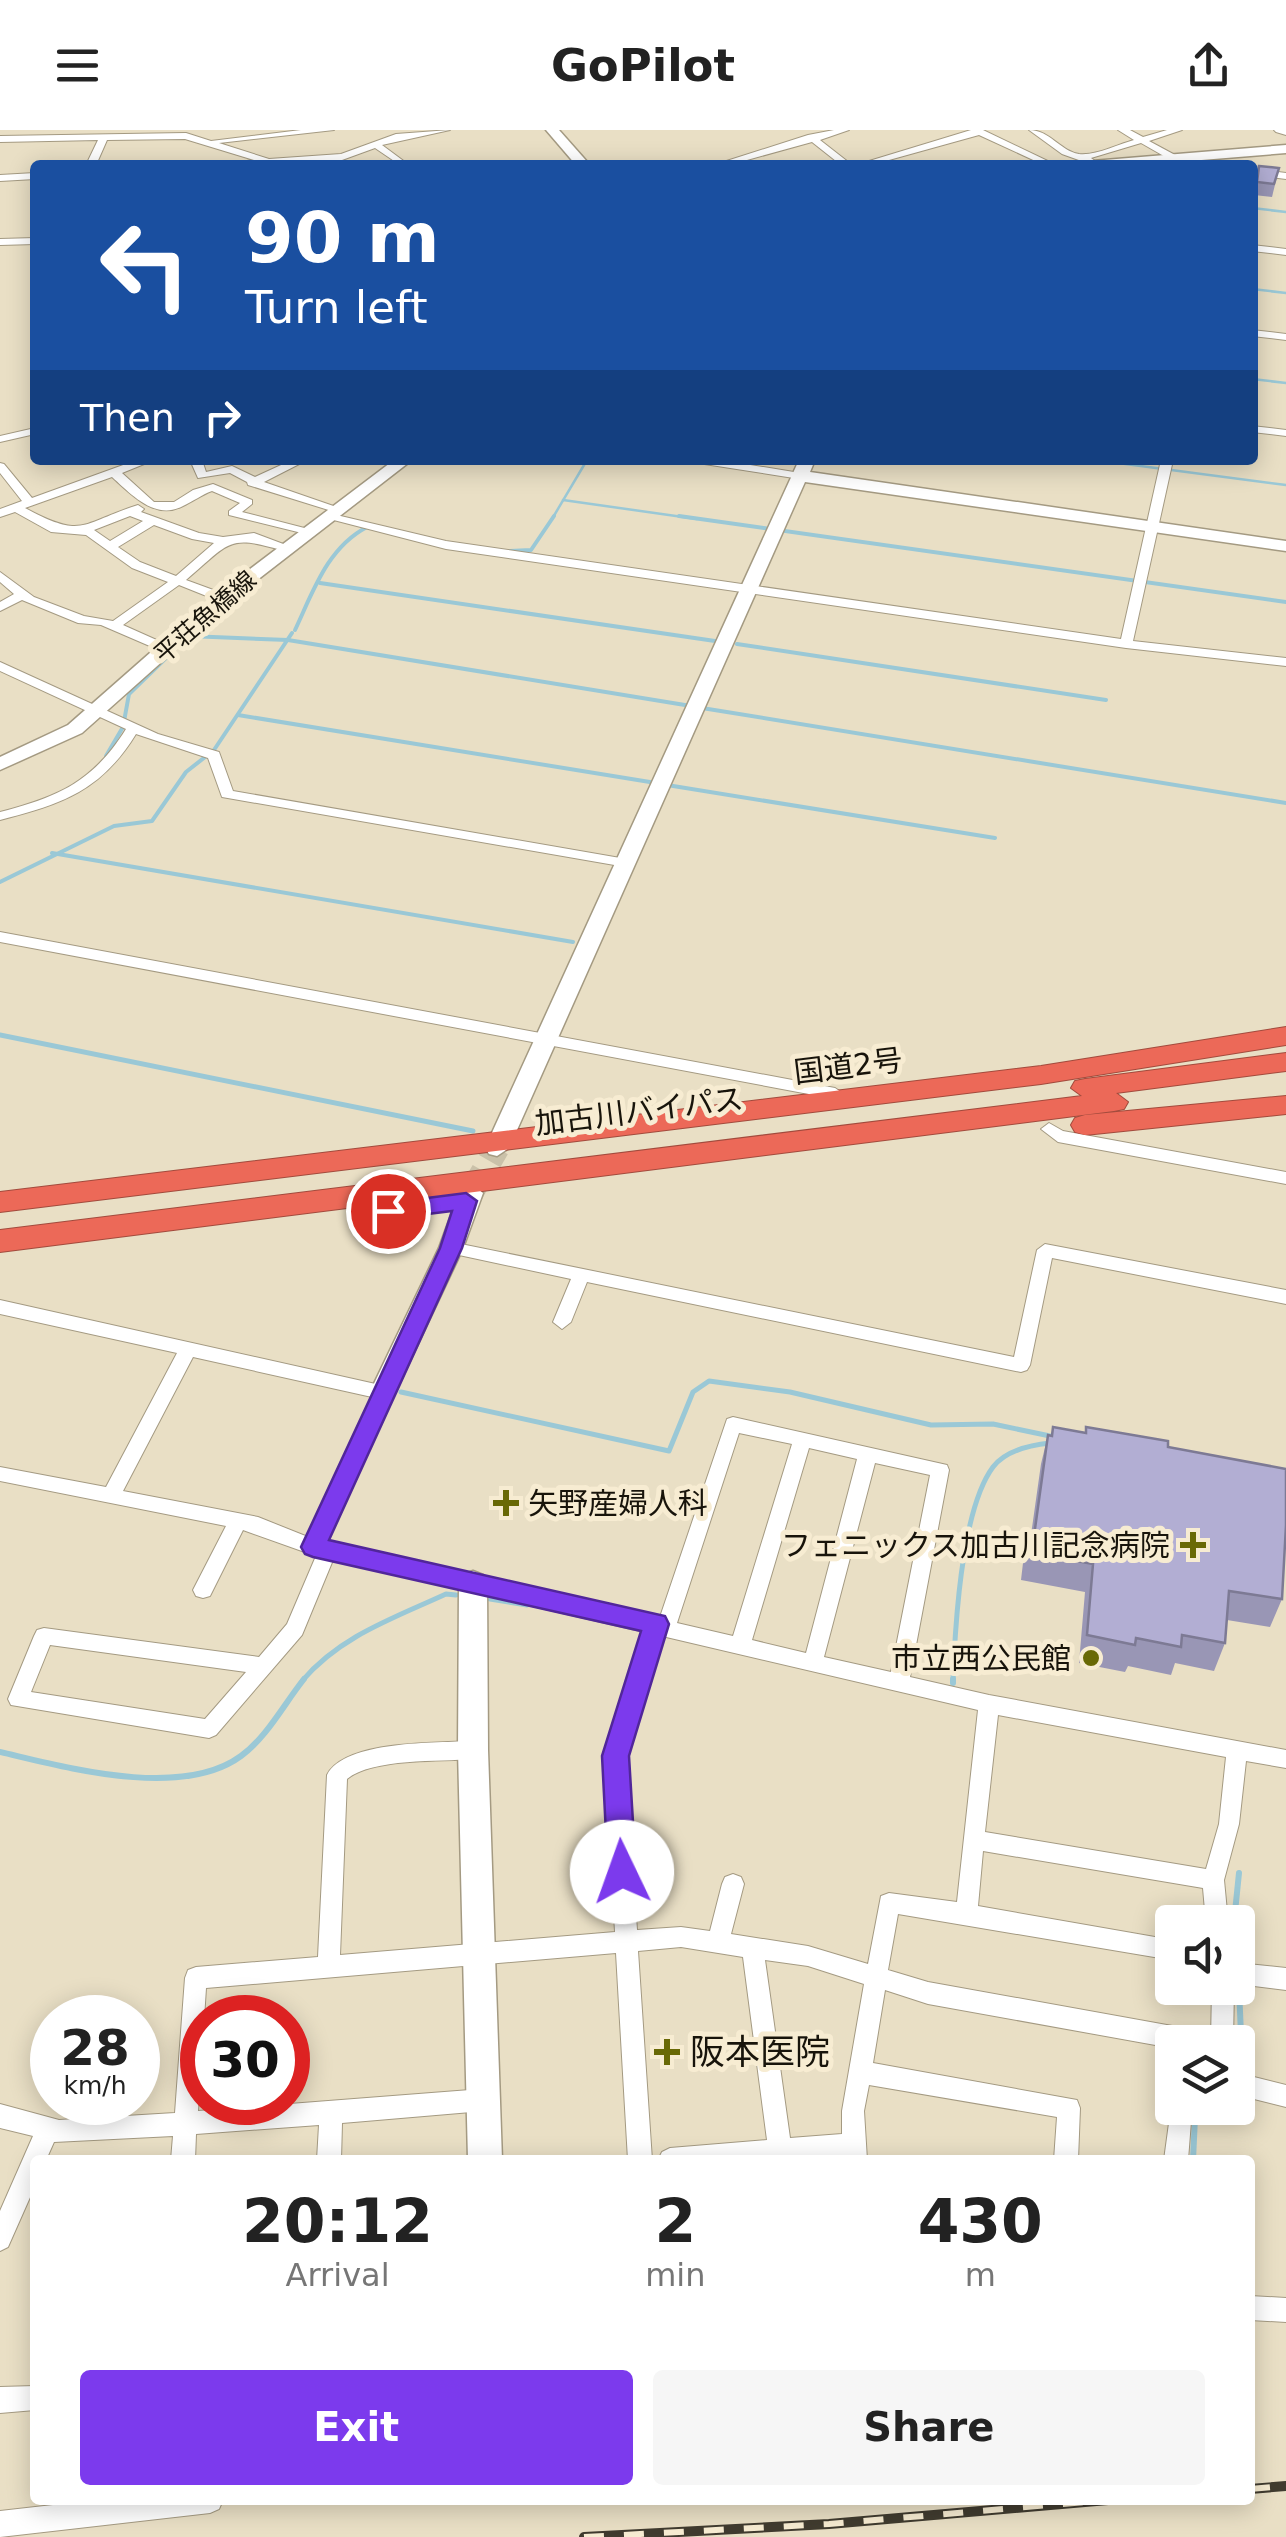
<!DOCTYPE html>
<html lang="en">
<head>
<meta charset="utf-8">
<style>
  body { margin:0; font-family:"DejaVu Sans","Noto Sans JP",sans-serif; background:#f6f6f6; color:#222; height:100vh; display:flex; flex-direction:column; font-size:38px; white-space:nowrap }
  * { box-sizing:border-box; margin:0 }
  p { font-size:32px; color:#767676 }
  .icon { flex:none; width:55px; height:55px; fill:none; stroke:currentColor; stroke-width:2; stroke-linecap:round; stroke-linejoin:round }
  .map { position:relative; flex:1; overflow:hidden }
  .panel { position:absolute; left:30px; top:2025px; width:1225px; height:350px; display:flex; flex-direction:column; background:#fff; border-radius:10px; box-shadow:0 5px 25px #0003 }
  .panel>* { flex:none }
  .banner { position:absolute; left:30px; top:30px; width:1228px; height:305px; border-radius:10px; box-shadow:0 5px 25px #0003; background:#1a4fa0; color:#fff; overflow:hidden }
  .fabs { position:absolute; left:1155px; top:1775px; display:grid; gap:20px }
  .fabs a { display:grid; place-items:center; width:100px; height:100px; border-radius:10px; background:#fff; box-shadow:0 5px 25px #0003; font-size:50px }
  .speed { position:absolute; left:30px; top:1865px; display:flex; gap:20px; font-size:50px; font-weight:700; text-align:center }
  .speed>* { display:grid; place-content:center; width:130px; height:130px; border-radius:50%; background:#fff; box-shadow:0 5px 25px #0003; line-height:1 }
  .speed small { font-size:25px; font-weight:400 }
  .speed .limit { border:15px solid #d22; background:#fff; color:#111 }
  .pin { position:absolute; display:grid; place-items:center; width:85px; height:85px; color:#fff; margin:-42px; border:5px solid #fff; border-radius:50%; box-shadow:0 2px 10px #0007 }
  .me { position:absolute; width:110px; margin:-55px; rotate:357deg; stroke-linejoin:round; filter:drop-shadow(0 0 8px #0008) }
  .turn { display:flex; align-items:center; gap:35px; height:210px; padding:0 50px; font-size:45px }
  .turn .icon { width:130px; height:130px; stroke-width:2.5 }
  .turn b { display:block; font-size:70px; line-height:85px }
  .then { display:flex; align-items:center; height:95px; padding:0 50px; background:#0003; gap:20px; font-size:38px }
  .eta { display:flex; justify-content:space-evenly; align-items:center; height:170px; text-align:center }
  .eta b { font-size:60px; font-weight:600; line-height:70px }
  .action { display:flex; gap:20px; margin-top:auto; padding:20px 50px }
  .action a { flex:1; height:115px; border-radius:10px; background:#7c3aed; color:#fff; font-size:40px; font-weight:600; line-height:115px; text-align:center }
  .action a+a { background:#f6f6f6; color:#222 }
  header { display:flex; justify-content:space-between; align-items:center; height:130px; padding:0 50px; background:#fff; font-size:45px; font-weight:600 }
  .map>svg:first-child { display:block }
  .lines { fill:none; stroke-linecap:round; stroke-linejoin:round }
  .stream-far3 { stroke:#9ac8d6; stroke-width:2.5 }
  .stream-far2 { stroke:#9ac8d6; stroke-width:4 }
  .stream-far1 { stroke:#9ac8d6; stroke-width:5 }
  .stream { stroke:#9ac8d6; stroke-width:6 }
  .secondary-tunnel { stroke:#cac1a9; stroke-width:25; stroke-dasharray:25 12; stroke-linecap:butt }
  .street-casing { stroke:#a49a82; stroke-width:2 }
  .secondary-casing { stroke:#a49a82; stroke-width:3 }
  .highway-casing { stroke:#a24b3d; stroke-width:2 }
  .street { fill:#fff; fill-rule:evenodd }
  .secondary { fill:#fff; fill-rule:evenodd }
  .highway { fill:#ec6958; fill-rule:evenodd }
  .rail-casing { stroke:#403b2f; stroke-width:10 }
  .rail { stroke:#f7ecd2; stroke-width:6; stroke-dasharray:20; stroke-linecap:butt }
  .wall { fill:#9996b5 }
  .building { fill:#b2aed3; stroke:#7d7a94; stroke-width:2.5 }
  .route { fill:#7c3aed; stroke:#51269a; stroke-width:2.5 }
  .poi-dot { fill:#696905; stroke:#f7ecd2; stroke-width:4 }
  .labels { text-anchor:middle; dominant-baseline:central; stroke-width:10; stroke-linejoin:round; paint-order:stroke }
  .far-street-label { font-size:25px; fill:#18140b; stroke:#f7ecd2 }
  .street-label { font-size:30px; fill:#18140b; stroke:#f7ecd2 }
  .poi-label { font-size:30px; fill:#18140b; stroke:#f7ecd2; text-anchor:end }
  .near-poi-label { font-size:35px; fill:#18140b; stroke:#f7ecd2; text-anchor:start }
</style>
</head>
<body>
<header><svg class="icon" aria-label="menu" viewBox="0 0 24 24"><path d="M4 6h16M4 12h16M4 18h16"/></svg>GoPilot<svg class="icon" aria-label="share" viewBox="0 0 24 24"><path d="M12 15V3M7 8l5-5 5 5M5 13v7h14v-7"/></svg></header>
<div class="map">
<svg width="1286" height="2407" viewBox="0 0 1286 2407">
  <rect width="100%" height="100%" fill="#e9dfc5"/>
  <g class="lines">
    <!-- stream-far3 -->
    <g class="stream-far3">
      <path d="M 1252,78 L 1286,82"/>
      <path d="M 1252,159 L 1286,163"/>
      <path d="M 1252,249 L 1286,253"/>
      <path d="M 1095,330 L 1286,355"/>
      <path d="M 563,370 L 697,389"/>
      <path d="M 552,389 L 587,330"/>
    </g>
    <!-- stream-far2 -->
    <g class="stream-far2">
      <path d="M 679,386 L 1286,472"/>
      <path d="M 510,421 L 531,420 L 554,386"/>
      <path d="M 320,453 L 715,511"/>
      <path d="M 295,500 C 313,462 327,418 367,397"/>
      <path d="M 188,506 L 288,510 L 691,576"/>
      <path d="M 737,514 L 1106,570"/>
      <path d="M 702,578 L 1286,673"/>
      <path d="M 238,585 L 656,653"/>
      <path d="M 106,626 L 123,597 L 129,564 L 166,528"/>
      <path d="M 667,655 L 995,708"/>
      <path d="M 52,723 L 573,812"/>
      <path d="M 0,752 L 114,696 L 152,691 L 186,642 L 214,620 L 292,503"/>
    </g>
    <!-- stream-far1 -->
    <g class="stream-far1">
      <path d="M 0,905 L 473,1001"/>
      <path d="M 401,1262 L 669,1321 L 693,1262 L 709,1251 L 790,1262 L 931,1295 L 993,1294 L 1050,1306"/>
      <path d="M 490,1469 L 527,1475"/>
      <path d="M 302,1551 C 340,1506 394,1488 446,1464 L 456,1465"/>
      <path d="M 953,1551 C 955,1497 961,1380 993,1337 C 1006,1320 1031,1315 1050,1313"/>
    </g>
    <!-- stream -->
    <g class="stream">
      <path d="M 953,1553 L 953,1549"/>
      <path d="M 0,1622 C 65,1637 181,1670 241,1626 C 267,1607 284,1574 304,1549"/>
      <path d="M 1234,1792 L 1239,1743"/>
      <path d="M 1238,1837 L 1243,1948"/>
      <path d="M 1193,2030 L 1195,1987 L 1217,1978"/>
    </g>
    <!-- secondary-tunnel -->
    <path class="secondary-tunnel" d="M 471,1063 L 497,1018"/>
    <!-- street casing -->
    <g class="street-casing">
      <g id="street">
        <path d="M 301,0 L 334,0 L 219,13 L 269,29 L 341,24 L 396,4 L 450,0 L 382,15 L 409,35 L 400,35 L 375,18 L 342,30 L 217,35 L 254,30 L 185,9 L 107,10 L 96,35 L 86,35 L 98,10 L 0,12 L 0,6 L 186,3 L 211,11 Z"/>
        <path d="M 834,0 L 849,0 L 820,10 L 852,35 L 841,35 L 812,12 L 729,35 L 714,35 L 808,5 Z"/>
        <path d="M 971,0 L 983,0 L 1056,35 L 1044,35 L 979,5 L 871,35 L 856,35 Z"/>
        <path d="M 1029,0 C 1050,0 1060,21 1079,24 C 1095,26 1119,14 1134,10 L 1118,0 L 1130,0 L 1143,7 L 1167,0 L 1182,0 L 1149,11 L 1175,25 L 1175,29 L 1169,29 L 1141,13 L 1091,28 L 1095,31 L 1090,34 L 1062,24 Z"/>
        <path d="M 1274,0 L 1286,0 L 1286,5 L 1276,2 Z"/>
        <path d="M 1252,39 L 1286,43 L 1286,49 L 1252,45 Z"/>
        <path d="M 35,43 L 35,49 L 0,51 L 0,45 Z"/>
        <path d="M 35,108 L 35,114 L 0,115 L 0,109 Z"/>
        <path d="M 1252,115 L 1286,119 L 1286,125 L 1252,121 Z"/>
        <path d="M 1252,200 L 1286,204 L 1286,210 L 1252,206 Z"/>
        <path d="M 1252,296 L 1286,300 L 1286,306 L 1252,302 Z"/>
        <path d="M 35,298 L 35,304 L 0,312 L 0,306 Z"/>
        <path d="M 137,330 L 154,330 L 122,343 L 154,372 L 174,372 L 193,360 L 213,354 L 252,370 L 252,374 L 242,382 L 316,401 L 310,405 L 229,385 L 229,381 L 240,373 L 212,361 C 201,365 194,371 183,376 C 155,391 131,364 112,347 L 25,378 C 84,410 81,393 138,375 L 144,379 L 141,382 L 199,403 L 223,407 L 254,403 L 294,418 L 288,422 C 227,404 232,411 186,450 L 227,465 L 227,471 L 219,471 L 179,455 L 123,495 L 170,516 L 170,522 L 166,523 L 101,495 L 78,493 L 22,470 L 0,481 L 0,472 L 14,464 L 0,452 L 0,442 L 34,467 L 84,486 L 113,491 L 168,452 L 132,438 L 86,405 L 51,402 L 15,382 L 0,387 L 0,379 L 22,371 L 0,343 L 0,333 L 4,334 L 32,368 ZM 130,386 L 143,391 L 110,411 L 94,400 ZM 154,395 L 192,409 L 214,413 L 176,446 L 140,432 L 118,417 Z"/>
        <path d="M 190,330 L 202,330 L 206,342 L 232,336 L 255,347 L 292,330 L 307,330 L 264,352 L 345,380 L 335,382 L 248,355 L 247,352 L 230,343 L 198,348 Z"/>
        <path d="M 692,330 L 720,330 L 800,343 L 806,346 L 800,349 L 698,333 Z"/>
        <path d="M 1161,330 L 1173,330 L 1133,511 L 1286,528 L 1286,536 L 1126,518 L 446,419 L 322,387 L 328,383 L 446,411 L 1121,509 Z"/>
        <path d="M 0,532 L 158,604 L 219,622 L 233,661 L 626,729 L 633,733 L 626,737 L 222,667 L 208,628 L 136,604 C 101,661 62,674 0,690 L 0,682 C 58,667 93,652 126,599 L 0,541 Z"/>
        <path d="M 0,802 L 835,958 L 853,970 L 845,976 L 830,968 L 0,812 Z"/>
        <path d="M 1049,993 L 1063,1001 L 1286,1042 L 1286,1054 L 1058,1012 L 1041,999 Z"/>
        <path d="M 451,1112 L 1014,1227 L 1037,1120 L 1045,1114 L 1286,1160 L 1286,1174 L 1052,1128 L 1030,1235 L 1027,1240 L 1021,1242 L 587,1152 L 571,1192 L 562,1199 L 553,1192 L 571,1149 L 445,1122 L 443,1118 L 445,1114 Z"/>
        <path d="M 0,1170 L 389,1257 L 392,1262 L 325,1412 L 651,1487 L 660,1487 L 727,1289 L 733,1287 L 947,1335 L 949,1340 L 910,1547 L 989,1565 L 1286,1620 L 1286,1638 L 1246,1631 L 1239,1694 L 1224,1750 L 1228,1792 L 1206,1792 L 1203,1758 L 983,1721 L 978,1776 L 1172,1810 L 1172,1830 L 898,1784 L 888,1840 L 928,1852 L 1200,1901 L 1208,1904 L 1211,1911 L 1212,1858 L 1234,1858 L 1233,1912 L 1172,1912 L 1172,1918 L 928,1874 L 885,1860 L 873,1933 L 1077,1970 L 1080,1978 L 1078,2030 L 1054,2030 L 1057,1987 L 869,1955 L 864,1981 L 867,2030 L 843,2030 L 843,2027 L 810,2030 L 658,2030 L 662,2022 L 670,2018 L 767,2010 L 743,1827 L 681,1817 L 638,1821 L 652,2030 L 628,2030 L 616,1823 L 206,1858 L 198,1981 L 483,1959 L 491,1962 L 494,1970 L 491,1978 L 483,1981 L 342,1993 L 341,2030 L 317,2030 L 319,1995 L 196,2004 L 195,2030 L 171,2030 L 173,2006 L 54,2012 L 46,2030 L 35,2030 L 35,2056 L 8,2117 L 0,2121 L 0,2081 L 33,2006 L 0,1998 L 0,1974 L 59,1990 L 175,1983 L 185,1848 L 188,1840 L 196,1837 L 318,1827 L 327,1645 C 345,1610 437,1613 473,1611 L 480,1614 L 483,1620 L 480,1626 L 473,1629 C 439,1632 373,1628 347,1649 L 340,1825 L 615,1802 L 605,1625 L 644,1502 L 333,1430 L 302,1505 L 216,1605 L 209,1608 L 11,1575 L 8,1569 L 34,1506 L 37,1500 L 44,1498 L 259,1527 L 287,1494 L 316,1426 L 243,1400 L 210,1466 L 203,1468 L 196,1466 L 193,1460 L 226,1396 L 0,1351 L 0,1337 L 106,1357 L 177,1223 L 0,1184 ZM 193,1227 L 372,1267 L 308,1407 L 258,1387 L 123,1361 ZM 739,1303 L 792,1314 L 733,1506 L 677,1493 ZM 809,1318 L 857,1329 L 806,1523 L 752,1510 ZM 875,1333 L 930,1345 L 891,1542 L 824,1527 ZM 662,1506 L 978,1580 L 957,1772 L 889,1763 L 881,1766 L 868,1834 L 808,1816 L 731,1804 L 744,1754 L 741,1747 L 733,1744 L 725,1747 L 722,1754 L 710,1801 L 681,1797 L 637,1800 L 625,1625 ZM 50,1515 L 246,1542 L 205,1589 L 31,1562 ZM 998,1585 L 1226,1627 L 1219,1694 L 1206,1739 L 985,1702 ZM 765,1830 L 808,1836 L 864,1854 L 842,1981 L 842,2004 L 790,2008 Z"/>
        <path d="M 1238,1833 L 1286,1838 L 1286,1860 L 1238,1854 Z"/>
        <path d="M 1238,1943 L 1286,1955 L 1286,1977 L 1238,1965 Z"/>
        <path d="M 1172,1971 L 1172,1978 L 1192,1978 L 1188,2030 L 1164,2030 Z"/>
        <path d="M 1250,2166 L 1286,2168 L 1286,2192 L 1250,2190 Z"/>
        <path d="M 35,2256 L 35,2280 L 0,2283 L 0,2257 Z"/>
        <path d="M 97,2370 L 223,2370 L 219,2379 L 210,2383 L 0,2407 L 0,2381 Z"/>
      </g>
    </g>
    <!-- secondary casing -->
    <g class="secondary-casing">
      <g id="secondary">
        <path d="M 546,0 L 559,0 L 590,35 L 576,35 Z"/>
        <path d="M 1286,15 L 1286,23 L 1140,35 L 1085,35 L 1092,31 Z"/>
        <path d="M 394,330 L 412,330 L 229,472 L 82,603 L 0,640 L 0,627 L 68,595 L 217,464 Z"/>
        <path d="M 799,330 L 815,330 L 810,342 L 1286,411 L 1286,421 L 805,352 L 509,1018 L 497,1026 L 489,1024 L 485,1018 Z"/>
        <path d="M 471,1054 L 483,1063 L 463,1118 L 392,1269 L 374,1269 L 370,1262 L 439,1118 L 459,1063 Z"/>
        <path d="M 473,1441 L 483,1445 L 487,1453 L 488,1620 L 502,2030 L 468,2030 L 458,1620 L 459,1453 L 463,1445 Z"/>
      </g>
    </g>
    <!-- highway casing -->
    <g class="highway-casing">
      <g id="highway">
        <path d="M 1286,897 L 1286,915 L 1041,954 L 0,1082 L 0,1062 L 1041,936 Z"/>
        <path d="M 1286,923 L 1286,941 L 1116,963 L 1128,972 L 1124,979 L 1114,981 L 0,1122 L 0,1100 L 1082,966 L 1071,958 L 1075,951 L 1085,949 Z"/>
        <path d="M 1286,966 L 1286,984 L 1085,1005 L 1075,1002 L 1071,995 L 1075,988 L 1085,985 Z"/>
      </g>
    </g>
    <!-- street -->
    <use href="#street" class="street"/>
    <!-- secondary -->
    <use href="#secondary" class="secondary"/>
    <!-- highway -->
    <use href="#highway" class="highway"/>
    <!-- rail casing -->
    <g class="rail-casing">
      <g id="rail">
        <path d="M 1250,2359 L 1286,2356"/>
        <path d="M 584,2407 L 829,2394 L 1108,2370"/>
      </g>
    </g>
    <!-- rail -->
    <use href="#rail" class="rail"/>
  </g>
  <!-- wall -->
  <g class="wall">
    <path d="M 1259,36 L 1279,38 L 1272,67 L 1254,65 Z"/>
    <path d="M 1053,1297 L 1168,1317 L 1282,1469 L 1270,1497 L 1227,1490 L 1225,1513 L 1214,1541 L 1175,1533 L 1171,1545 L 1128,1536 L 1125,1542 L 1079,1533 L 1085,1462 L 1021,1450 L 1023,1433 L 1031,1405 L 1041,1334 L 1048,1305 L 1051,1305 Z"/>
  </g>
  <!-- building -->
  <g class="building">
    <path d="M 1259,36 L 1279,38 L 1274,54 L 1257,52 Z"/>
    <path d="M 1053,1297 L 1086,1303 L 1086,1297 L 1168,1311 L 1168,1317 L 1286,1339 L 1286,1395 L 1282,1469 L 1229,1461 L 1225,1513 L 1182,1505 L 1181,1517 L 1136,1508 L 1135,1515 L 1087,1505 L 1093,1434 L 1028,1422 L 1030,1405 L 1034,1406 L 1048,1305 L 1052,1306 Z"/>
  </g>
  <!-- route -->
  <path class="route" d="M 466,1063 L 477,1071 L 462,1118 L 329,1410 L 665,1486 L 669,1494 L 629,1626 L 636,1742 L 632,1751 L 622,1755 L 612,1751 L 608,1742 L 602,1626 L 641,1501 L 313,1427 L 305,1424 L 301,1417 L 440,1118 L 452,1081 L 388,1089 L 378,1081 L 388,1073 Z"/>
  <!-- markers -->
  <g class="poi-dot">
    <path d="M501 1358h10v10h10v10h-10v10h-10v-10h-10v-10h10z"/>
    <path d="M1188 1400h10v10h10v10h-10v10h-10v-10h-10v-10h10z"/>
    <circle cx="1091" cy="1528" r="10"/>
    <path d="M662 1907h10v10h10v10h-10v10h-10v-10h-10v-10h10z"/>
  </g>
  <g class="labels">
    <!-- far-street labels -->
    <g class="far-street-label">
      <text transform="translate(205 487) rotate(-41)">平荘魚橋線</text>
    </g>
    <!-- street labels -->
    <g class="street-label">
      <text transform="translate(848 936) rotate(-7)">国道2号</text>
      <text transform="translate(639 981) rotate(-7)">加古川バイパス</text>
    </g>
    <!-- poi labels -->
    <g class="poi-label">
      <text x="528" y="1373" text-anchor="start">矢野産婦人科</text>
      <text x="1170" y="1415">フェニックス加古川記念病院</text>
      <text x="1071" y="1528">市立西公民館</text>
    </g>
    <!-- near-poi labels -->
    <g class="near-poi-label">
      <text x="690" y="1922">阪本医院</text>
    </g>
  </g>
</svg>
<div class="fabs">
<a><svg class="icon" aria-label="sound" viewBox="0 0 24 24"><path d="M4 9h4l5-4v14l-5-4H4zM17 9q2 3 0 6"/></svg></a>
<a><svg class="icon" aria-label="layers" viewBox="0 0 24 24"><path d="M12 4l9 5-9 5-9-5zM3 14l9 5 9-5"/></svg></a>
</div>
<div class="speed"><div>28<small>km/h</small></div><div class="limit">30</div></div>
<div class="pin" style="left:388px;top:1081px;background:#d93025"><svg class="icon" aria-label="arrive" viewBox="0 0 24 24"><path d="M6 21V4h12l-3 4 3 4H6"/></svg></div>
<svg class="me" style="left:622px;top:1742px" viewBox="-20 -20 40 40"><circle r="19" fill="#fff"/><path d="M0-13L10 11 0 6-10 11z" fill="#7c3aed"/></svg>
<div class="banner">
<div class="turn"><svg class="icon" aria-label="left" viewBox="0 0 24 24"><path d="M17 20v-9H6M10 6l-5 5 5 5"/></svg><div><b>90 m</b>Turn left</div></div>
<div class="then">Then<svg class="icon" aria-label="right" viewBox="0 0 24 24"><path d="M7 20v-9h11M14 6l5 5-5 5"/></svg></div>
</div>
<section class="panel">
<div class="eta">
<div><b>20:12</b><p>Arrival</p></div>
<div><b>2</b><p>min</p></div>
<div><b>430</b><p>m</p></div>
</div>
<div class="action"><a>Exit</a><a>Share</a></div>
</section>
</div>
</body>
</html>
